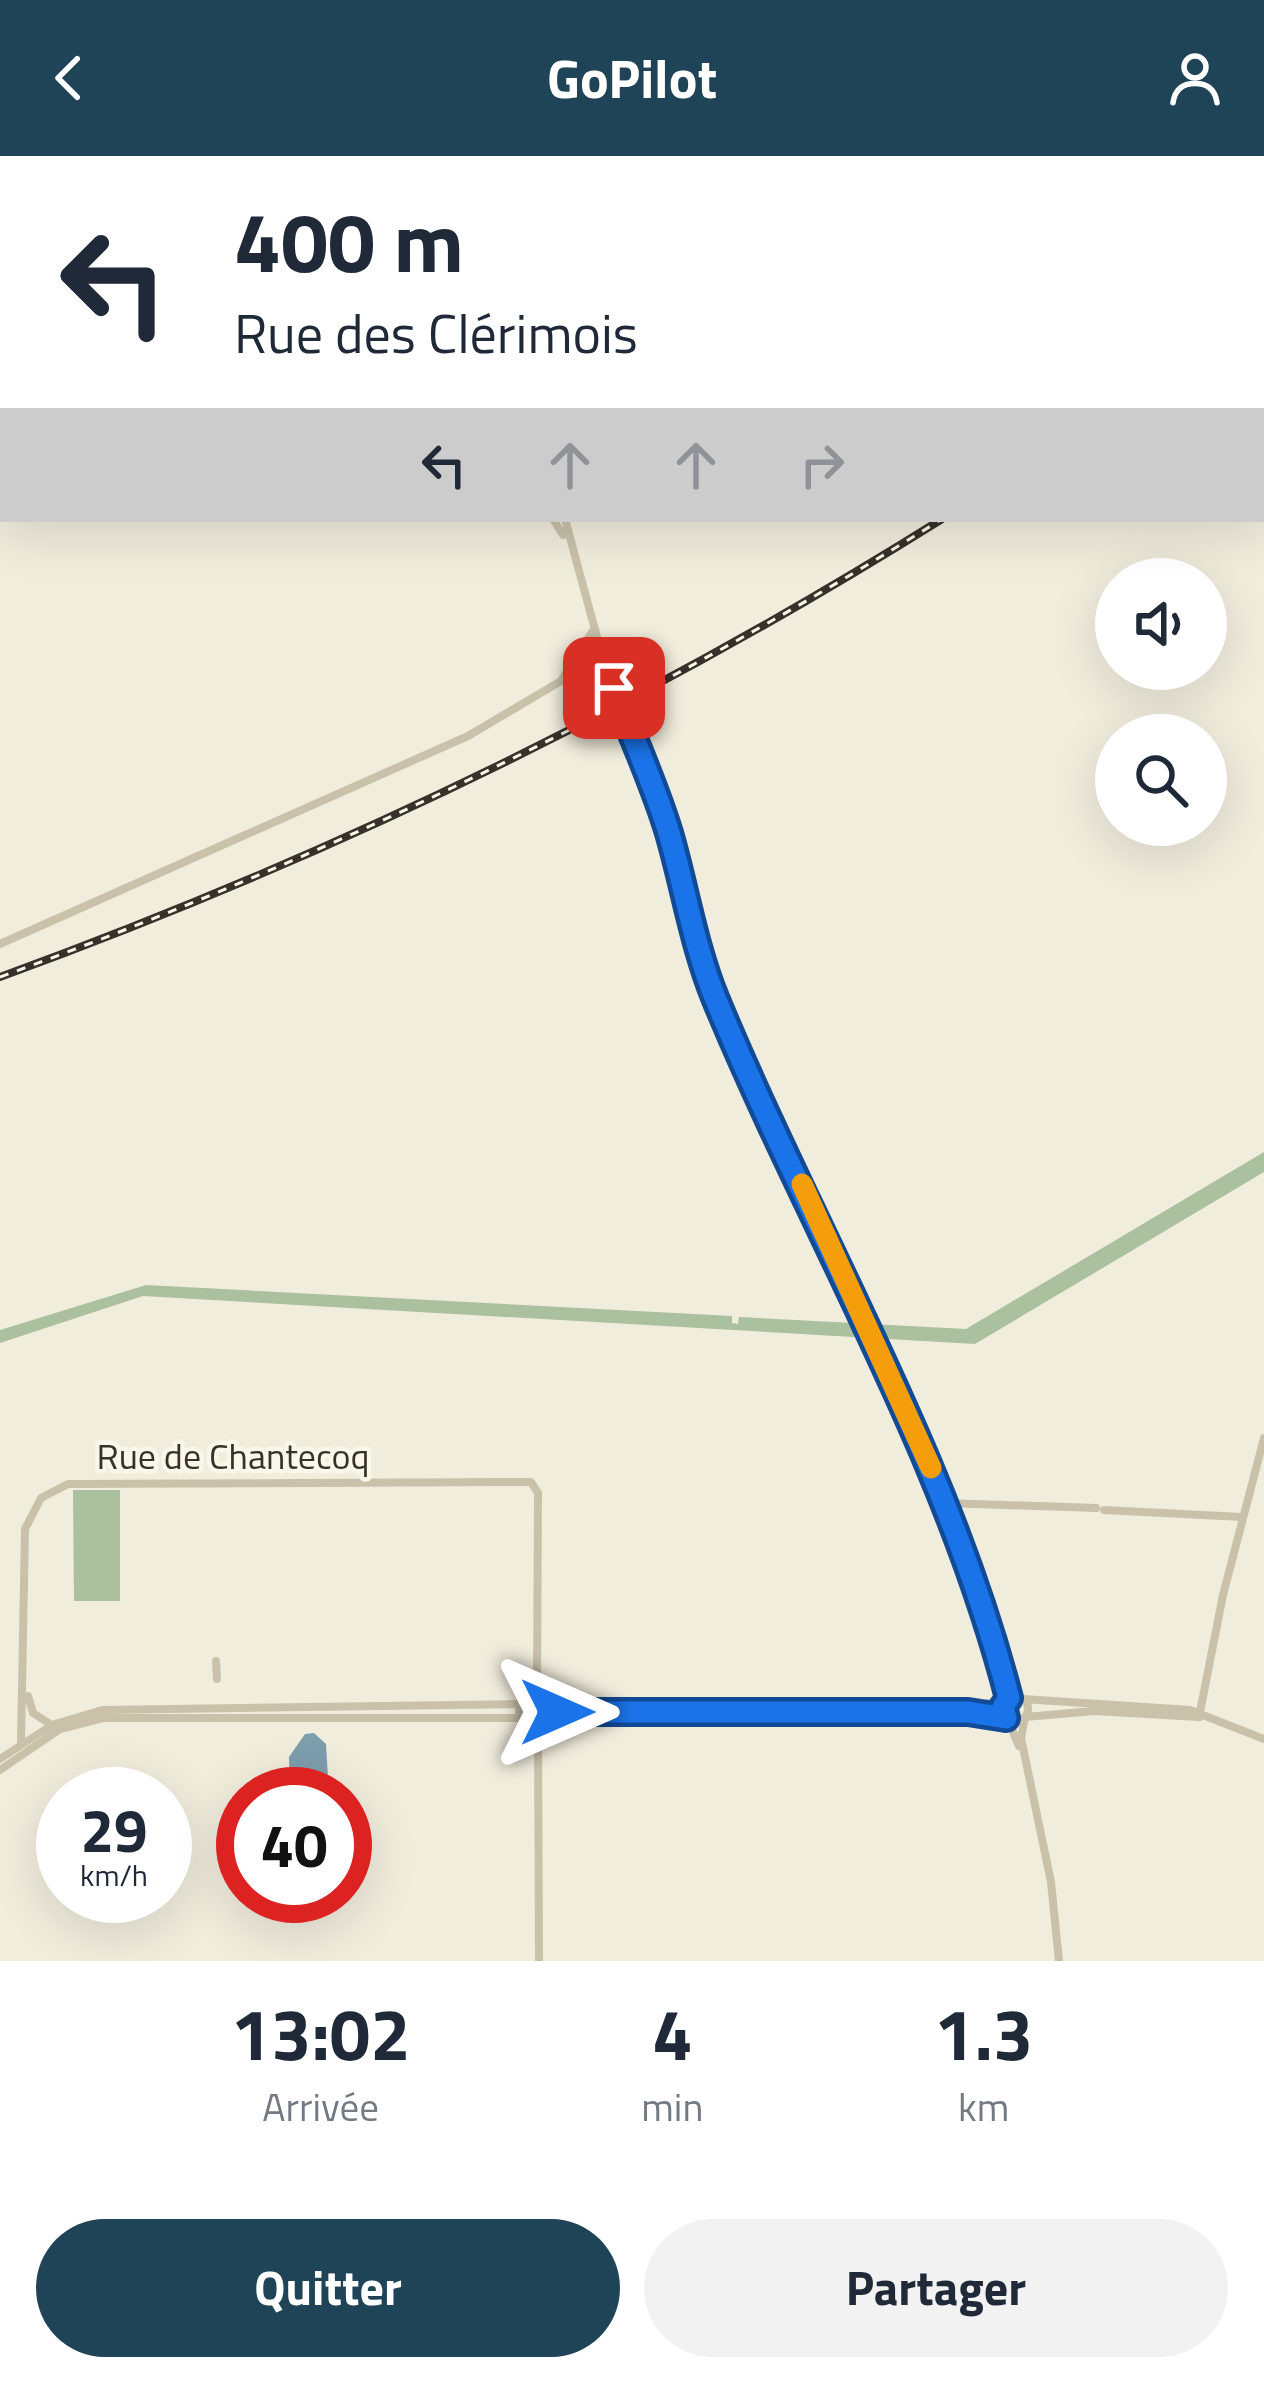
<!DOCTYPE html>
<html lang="fr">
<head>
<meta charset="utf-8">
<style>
  body { margin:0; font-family:"Titillium Web",sans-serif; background:#f2f2f3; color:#1f2937; height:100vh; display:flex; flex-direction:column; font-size:45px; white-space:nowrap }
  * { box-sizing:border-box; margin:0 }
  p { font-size:39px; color:#747a83 }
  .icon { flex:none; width:66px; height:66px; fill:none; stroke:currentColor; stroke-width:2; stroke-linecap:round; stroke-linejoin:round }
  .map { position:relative; height:1805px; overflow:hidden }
  .panel { display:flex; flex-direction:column; background:#fff; flex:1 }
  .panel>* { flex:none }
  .banner { position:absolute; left:0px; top:0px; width:1266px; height:366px; box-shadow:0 12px 48px #0002; background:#fff; color:#1f2937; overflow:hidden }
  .controls { position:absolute; left:1095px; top:402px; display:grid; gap:24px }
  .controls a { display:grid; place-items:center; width:132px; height:132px; border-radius:50%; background:#fff; box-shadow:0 12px 48px #0002; font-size:60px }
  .speed { position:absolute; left:36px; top:1611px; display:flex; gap:24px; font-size:60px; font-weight:700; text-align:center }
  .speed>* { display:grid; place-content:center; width:156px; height:156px; border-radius:50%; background:#fff; box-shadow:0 12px 48px #0002; line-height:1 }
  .speed small { font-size:30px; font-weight:400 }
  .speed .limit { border:18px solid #d22; background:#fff; color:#111 }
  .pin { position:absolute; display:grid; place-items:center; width:102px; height:102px; color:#fff; margin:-51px; border-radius:24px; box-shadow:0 6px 18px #0006 }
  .me { position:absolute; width:132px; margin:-66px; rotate:90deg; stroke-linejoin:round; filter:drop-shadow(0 0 9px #0008) }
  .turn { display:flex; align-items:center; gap:42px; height:252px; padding:0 36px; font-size:54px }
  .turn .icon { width:156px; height:156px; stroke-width:2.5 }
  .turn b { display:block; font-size:84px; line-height:102px }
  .lanes { display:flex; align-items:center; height:114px; padding:0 36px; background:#0003; justify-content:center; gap:60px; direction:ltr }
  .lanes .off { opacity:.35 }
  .eta { display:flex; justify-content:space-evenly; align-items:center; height:204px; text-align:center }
  .eta b { font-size:72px; font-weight:700; line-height:84px }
  .action { display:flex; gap:24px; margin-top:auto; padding:24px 36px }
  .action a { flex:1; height:138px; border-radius:72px; background:#204457; color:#fff; font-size:48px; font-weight:700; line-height:138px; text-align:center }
  .action a+a { background:#f2f2f3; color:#1f2937 }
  header { display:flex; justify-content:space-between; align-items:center; height:156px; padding:0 36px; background:#204457; color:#fff; font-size:54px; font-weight:700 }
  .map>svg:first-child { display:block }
  .green { fill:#abc09e }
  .water { fill:#7d9ead }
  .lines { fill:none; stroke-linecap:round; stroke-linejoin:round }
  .minor { stroke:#c9c1aa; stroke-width:8 }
  .rail-casing { stroke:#373129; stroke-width:8 }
  .rail { stroke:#f9f6ea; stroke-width:3; stroke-dasharray:9; stroke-linecap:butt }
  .route-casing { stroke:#114b97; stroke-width:30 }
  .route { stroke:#1a73e8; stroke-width:21 }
  .slow { stroke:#f59e0b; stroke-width:21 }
  .labels { text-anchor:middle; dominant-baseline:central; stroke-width:9; stroke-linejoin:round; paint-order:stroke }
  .street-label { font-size:36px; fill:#373129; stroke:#f9f6ea }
</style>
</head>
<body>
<header><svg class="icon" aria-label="back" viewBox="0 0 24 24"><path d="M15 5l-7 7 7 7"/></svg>GoPilot<svg class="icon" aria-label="person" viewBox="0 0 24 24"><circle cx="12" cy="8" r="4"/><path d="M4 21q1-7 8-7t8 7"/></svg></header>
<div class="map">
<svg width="1264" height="1805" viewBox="0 0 1264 1805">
  <rect width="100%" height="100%" fill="#f1eddd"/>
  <!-- green -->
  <g class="green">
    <path d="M 1264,996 L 1264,1016 L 975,1188 L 143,1140 L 0,1187 L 0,1174 L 146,1129 L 732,1160 L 732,1167 L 738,1168 L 739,1161 L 966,1173 Z"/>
    <path d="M 73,1334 L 120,1334 L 120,1445 L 74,1445 Z"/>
  </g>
  <!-- water -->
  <path class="water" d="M 314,1577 L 326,1588 L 329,1638 L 290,1638 L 289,1601 L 305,1578 Z"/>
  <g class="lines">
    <!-- minor -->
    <g class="minor">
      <path d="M 521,0 L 522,3"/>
      <path d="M 0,7 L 3,10"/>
      <path d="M 553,363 L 563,379"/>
      <path d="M 565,363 L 604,507 L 669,677 L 714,839 L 868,1166 L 945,1347 L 979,1429 L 1009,1542"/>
      <path d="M 0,788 L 468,580 L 561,525 L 594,473"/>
      <path d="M 945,1347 L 1096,1352"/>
      <path d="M 1104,1354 L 1242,1361"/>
      <path d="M 216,1505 L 217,1523"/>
      <circle cx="538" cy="1554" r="19"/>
      <path d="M 28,1540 L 33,1557 L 50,1568"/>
      <circle cx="1015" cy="1553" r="13"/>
      <path d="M 554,1543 C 579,1552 610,1542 632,1554"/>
      <path d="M 1023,1543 L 1190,1554 L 1264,1583"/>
      <path d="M 965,1551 L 1006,1544"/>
      <path d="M 557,1556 L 922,1555 L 987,1556 L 1006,1562"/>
      <path d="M 1199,1561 L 1223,1439 L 1264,1282"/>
      <path d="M 1008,1564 L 1019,1590"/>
      <path d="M 538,1573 L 539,1805"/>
      <path d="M 21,1586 L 25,1373 L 41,1342 L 68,1328 L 531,1326 L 538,1337 L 537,1534"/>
      <path d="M 0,1603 L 52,1569 L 102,1554 L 519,1548"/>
      <path d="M 0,1614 L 60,1573 L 103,1562 L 520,1562"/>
      <path d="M 1059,1805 L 1051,1726 L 1021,1582 L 1025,1561 L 1094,1555 L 1199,1561"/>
    </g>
    <!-- rail casing -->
    <g class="rail-casing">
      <g id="rail">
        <path d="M 1263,135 L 1264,135"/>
        <path d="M 0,821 C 330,701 645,549 942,363"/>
      </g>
    </g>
    <!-- rail -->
    <use href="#rail" class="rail"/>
  </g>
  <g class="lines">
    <!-- route casing -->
    <g class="route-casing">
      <path id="route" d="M 557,1556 L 968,1556 L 1006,1562 L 1003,1551 L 1009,1542 C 945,1295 813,1078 716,844 C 694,791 685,732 669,677 C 654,627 632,581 614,532"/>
    </g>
    <!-- route -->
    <use href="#route" class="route"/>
    <!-- slow -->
    <path class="slow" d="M 802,1028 L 931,1312"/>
  </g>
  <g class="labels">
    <!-- street labels -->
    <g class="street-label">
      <text x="233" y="1299">Rue de Chantecoq</text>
    </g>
  </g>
</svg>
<div class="controls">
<a><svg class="icon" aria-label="sound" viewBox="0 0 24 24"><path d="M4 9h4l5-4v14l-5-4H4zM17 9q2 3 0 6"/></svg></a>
<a><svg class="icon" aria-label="search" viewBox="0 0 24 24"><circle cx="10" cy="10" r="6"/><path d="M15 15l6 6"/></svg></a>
</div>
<div class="speed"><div>29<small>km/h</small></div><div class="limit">40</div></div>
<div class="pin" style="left:614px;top:532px;background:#d93025"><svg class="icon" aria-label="arrive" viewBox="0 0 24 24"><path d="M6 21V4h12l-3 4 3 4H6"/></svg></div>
<svg class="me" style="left:557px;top:1556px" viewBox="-20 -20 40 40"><path d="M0-17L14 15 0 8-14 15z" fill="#1a73e8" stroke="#fff" stroke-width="4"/></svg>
<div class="banner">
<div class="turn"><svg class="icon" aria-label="left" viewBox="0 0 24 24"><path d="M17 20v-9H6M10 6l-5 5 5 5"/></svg><div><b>400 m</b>Rue des Clérimois</div></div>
<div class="lanes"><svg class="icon" aria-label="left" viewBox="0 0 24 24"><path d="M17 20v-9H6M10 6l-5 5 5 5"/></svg><svg class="icon off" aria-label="ahead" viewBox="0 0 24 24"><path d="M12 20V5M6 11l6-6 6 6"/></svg><svg class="icon off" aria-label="ahead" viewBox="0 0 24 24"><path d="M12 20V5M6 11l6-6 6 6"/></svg><svg class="icon off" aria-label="right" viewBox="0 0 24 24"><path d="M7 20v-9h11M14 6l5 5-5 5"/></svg></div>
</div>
</div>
<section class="panel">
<div class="eta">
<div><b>13:02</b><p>Arrivée</p></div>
<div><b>4</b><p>min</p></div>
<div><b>1.3</b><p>km</p></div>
</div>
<div class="action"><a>Quitter</a><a>Partager</a></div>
</section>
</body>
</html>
